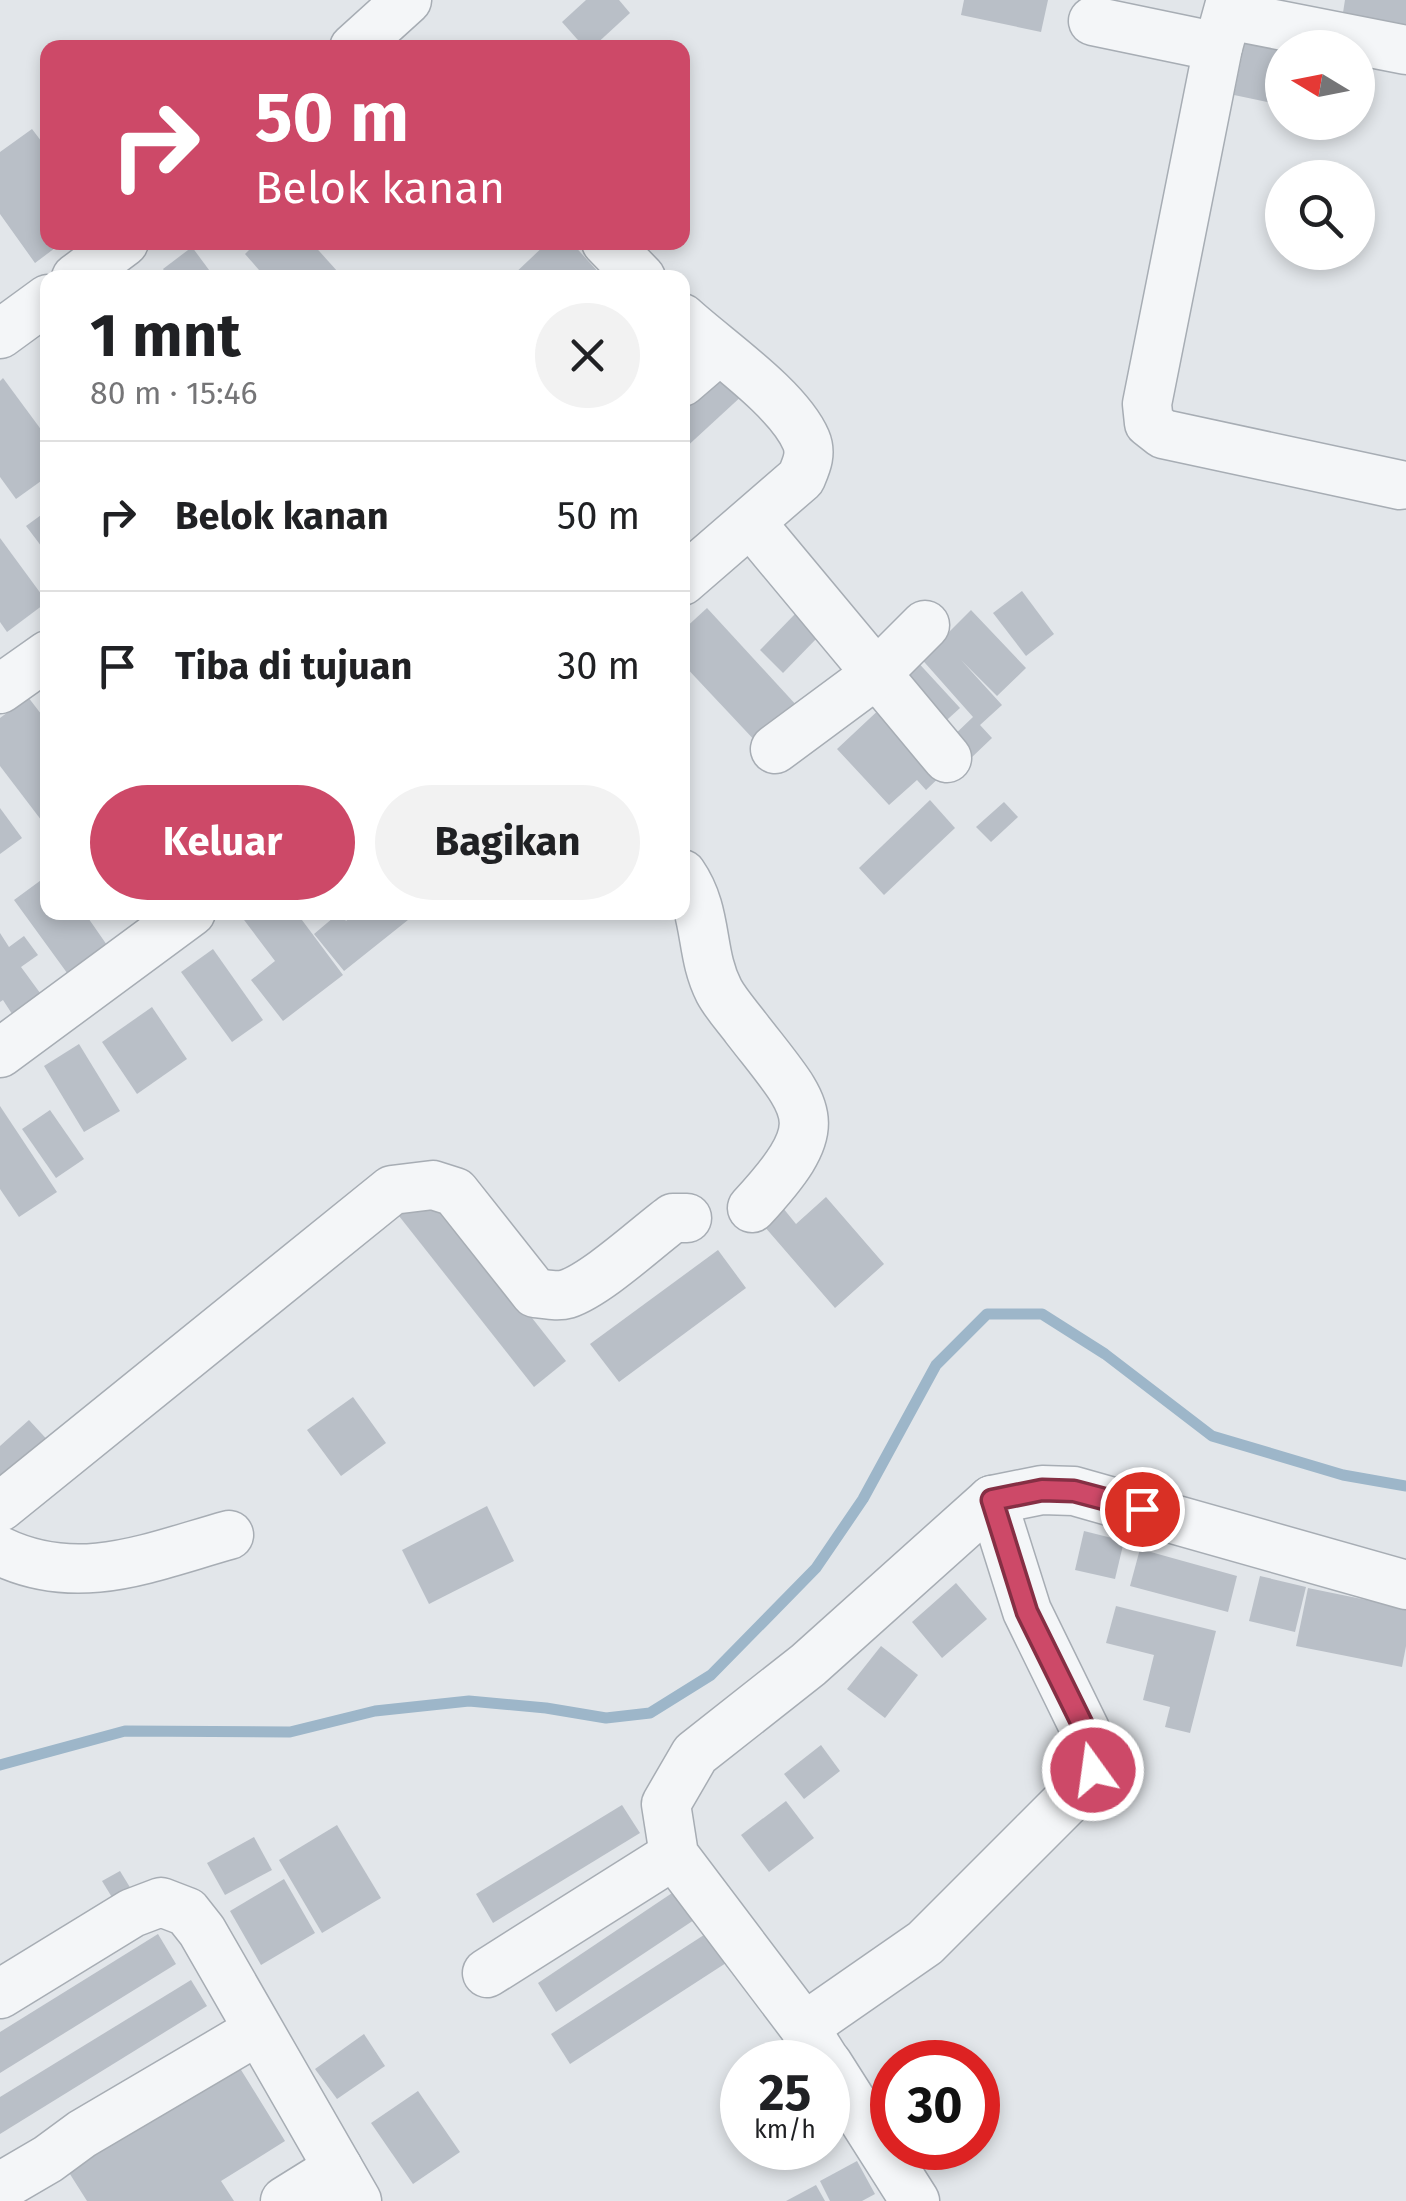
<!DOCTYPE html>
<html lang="id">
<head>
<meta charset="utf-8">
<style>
  body { margin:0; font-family:"Fira Sans",sans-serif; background:#f2f2f2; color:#202124; height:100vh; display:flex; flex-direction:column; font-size:38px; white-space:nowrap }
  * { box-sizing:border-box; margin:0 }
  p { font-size:32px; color:#757577 }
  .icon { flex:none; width:55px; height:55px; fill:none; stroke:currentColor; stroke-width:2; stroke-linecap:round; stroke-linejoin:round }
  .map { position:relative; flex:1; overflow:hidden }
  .details { position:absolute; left:40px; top:270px; width:650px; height:650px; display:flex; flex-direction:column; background:#fff; border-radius:20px; box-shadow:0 5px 15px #0003 }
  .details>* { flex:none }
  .hud { position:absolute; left:40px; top:40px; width:650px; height:210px; border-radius:20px; box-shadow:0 5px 15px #0003; background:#cd4968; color:#fff; overflow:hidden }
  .needle { width:65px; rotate:280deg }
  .buttons { position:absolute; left:1265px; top:30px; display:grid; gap:20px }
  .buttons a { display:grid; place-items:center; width:110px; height:110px; border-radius:50%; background:#fff; box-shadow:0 5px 15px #0003; font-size:50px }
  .speed { position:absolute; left:720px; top:2040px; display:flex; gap:20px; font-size:50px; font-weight:700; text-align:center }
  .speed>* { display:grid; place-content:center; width:130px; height:130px; border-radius:50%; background:#fff; box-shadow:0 5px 15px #0003; line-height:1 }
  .speed small { font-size:25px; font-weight:400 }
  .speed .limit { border:15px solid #d22; background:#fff; color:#111 }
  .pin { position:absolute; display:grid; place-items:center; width:85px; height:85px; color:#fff; margin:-42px; border:5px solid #fff; border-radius:50%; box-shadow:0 2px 10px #0007 }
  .me { position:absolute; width:110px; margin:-55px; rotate:346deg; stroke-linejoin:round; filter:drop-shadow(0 0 8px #0008) }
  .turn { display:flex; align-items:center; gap:35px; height:210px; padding:0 50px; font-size:45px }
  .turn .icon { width:130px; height:130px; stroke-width:2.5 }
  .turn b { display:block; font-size:70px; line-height:85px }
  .round { display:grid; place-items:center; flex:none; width:105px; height:105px; border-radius:52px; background:#f2f2f2 }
  .overview { display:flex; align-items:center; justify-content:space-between; height:170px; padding:0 50px }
  h1 { font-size:60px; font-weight:700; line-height:75px }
  .action { display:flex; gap:20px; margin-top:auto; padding:20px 50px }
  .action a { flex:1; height:115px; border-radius:60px; background:#cd4968; color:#fff; font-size:40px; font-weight:700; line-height:115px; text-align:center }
  .action a+a { background:#f2f2f2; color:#202124 }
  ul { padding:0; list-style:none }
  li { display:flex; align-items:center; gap:30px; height:150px; padding:0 50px; border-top:2px solid #e0e0e0 }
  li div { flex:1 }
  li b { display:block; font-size:38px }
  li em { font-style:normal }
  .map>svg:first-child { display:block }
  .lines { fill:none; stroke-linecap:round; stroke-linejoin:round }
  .stream { stroke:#9db6c9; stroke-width:11 }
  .building { fill:#b9bfc7 }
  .minor-casing { stroke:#a7adb4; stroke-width:51 }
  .minor { stroke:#f4f6f8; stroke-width:48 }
  .route-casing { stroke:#852f44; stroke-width:25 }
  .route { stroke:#cd4968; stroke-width:18 }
</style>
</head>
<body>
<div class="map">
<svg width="1406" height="2201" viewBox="0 0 1406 2201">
  <rect width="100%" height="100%" fill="#e2e6ea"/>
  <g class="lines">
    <!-- stream -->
    <path class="stream" d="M 0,1765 L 125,1731 L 290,1732 L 375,1711 L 469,1701 L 546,1708 L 606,1718 L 650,1713 L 711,1675 L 816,1568 L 863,1499 L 936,1365 L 987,1314 L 1042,1314 L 1105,1354 L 1212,1436 L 1343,1475 L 1406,1486"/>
  </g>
  <!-- building -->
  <g class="building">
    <path d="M 586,0 L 619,0 L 630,13 L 592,48 L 585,48 L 562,22 Z"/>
    <path d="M 964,0 L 1048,0 L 1041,32 L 961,15 Z"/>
    <path d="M 1345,0 L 1406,0 L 1406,31 L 1342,19 Z"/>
    <path d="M 1245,41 L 1282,48 L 1282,105 L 1234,95 Z"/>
    <path d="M 32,129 L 48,150 L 48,242 L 63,242 L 35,263 L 0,214 L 0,152 Z"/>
    <path d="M 257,242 L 311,242 L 338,272 L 332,278 L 266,278 L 245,254 Z"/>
    <path d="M 548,242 L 571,242 L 601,275 L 510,278 Z"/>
    <path d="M 192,247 L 215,278 L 169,278 L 163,269 Z"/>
    <path d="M 718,363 L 745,393 L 682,451 L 682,396 Z"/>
    <path d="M 3,378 L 48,439 L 48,476 L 16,499 L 0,477 L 0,381 Z"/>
    <path d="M 48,510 L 48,555 L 26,526 Z"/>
    <path d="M 0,538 L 47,602 L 7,632 L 0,622 Z"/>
    <path d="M 1022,591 L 1054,634 L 1026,656 L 993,613 Z"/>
    <path d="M 707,608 L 798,707 L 758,744 L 682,663 L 682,631 Z"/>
    <path d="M 971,610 L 1026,668 L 997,696 L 961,660 L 1002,705 L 980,725 L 992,738 L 970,759 L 950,739 L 973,717 L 918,655 L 942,639 Z"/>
    <path d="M 795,614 L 818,637 L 783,673 L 760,650 Z"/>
    <path d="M 913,657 L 960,708 L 938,728 L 890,677 Z"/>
    <path d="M 28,697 L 48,723 L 48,829 L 0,766 L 0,718 Z"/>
    <path d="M 884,705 L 946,771 L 926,790 L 917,780 L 889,805 L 837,749 Z"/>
    <path d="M 930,800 L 955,828 L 884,895 L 859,868 Z"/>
    <path d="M 1004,802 L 1018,817 L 991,842 L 976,827 Z"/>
    <path d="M 0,808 L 22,838 L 0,854 Z"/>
    <path d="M 48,875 L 48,912 L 84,912 L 109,948 L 70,977 L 14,900 Z"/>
    <path d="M 238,912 L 296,912 L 343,975 L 283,1021 L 251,980 L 275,961 Z"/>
    <path d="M 340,912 L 346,921 L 357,912 L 418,912 L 344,971 L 314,934 Z"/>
    <path d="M 0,933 L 9,947 L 24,936 L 38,955 L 21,967 L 43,997 L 14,1017 L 3,1000 L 0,1002 Z"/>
    <path d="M 213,949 L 263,1020 L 232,1042 L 181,972 Z"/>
    <path d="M 152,1007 L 187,1059 L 137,1094 L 102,1042 Z"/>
    <path d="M 79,1044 L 120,1111 L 84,1132 L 44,1066 Z"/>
    <path d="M 0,1106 L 57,1192 L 19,1217 L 0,1189 Z"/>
    <path d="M 50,1110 L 84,1159 L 56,1178 L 22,1129 Z"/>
    <path d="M 431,1190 L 566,1361 L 534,1387 L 399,1216 Z"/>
    <path d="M 826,1197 L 884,1264 L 835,1308 L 764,1226 L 783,1208 L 796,1224 Z"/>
    <path d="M 718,1250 L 746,1288 L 619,1382 L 590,1344 Z"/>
    <path d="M 353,1397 L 386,1443 L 341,1476 L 307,1430 Z"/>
    <path d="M 29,1420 L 53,1446 L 0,1495 L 0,1446 Z"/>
    <path d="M 487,1506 L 514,1561 L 429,1604 L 402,1550 Z"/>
    <path d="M 1084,1531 L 1124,1541 L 1115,1579 L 1075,1570 Z"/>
    <path d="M 1140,1549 L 1237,1576 L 1228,1612 L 1130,1586 Z"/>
    <path d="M 1260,1576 L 1306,1587 L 1295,1632 L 1249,1621 Z"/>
    <path d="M 956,1583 L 987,1619 L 942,1658 L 912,1622 Z"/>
    <path d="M 1308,1588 L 1406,1608 L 1406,1646 L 1402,1667 L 1296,1646 Z"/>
    <path d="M 1116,1606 L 1216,1631 L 1190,1733 L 1165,1727 L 1170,1707 L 1143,1700 L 1154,1655 L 1106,1643 Z"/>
    <path d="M 881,1646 L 918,1675 L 885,1718 L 847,1689 Z"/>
    <path d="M 821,1745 L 840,1771 L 804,1799 L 784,1774 Z"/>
    <path d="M 786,1801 L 814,1838 L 769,1872 L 741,1835 Z"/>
    <path d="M 622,1805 L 640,1833 L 493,1923 L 476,1894 Z"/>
    <path d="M 337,1825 L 381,1898 L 322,1933 L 279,1860 Z"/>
    <path d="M 254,1837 L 272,1870 L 225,1895 L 207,1863 Z"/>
    <path d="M 120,1871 L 131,1889 L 113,1899 L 102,1881 Z"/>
    <path d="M 284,1879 L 315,1933 L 261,1965 L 230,1911 Z"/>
    <path d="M 684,1885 L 703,1914 L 556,2012 L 538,1983 Z"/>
    <path d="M 707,1933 L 726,1963 L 570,2064 L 551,2034 Z"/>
    <path d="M 158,1934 L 176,1964 L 0,2073 L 0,2032 Z"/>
    <path d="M 191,1980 L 207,2006 L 0,2134 L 0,2097 Z"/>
    <path d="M 364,2034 L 385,2066 L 337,2099 L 315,2069 Z"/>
    <path d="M 238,2065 L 285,2141 L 221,2181 L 234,2201 L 87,2201 L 68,2171 Z"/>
    <path d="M 418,2091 L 460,2152 L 413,2184 L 371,2123 Z"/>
    <path d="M 857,2161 L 875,2194 L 862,2201 L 830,2201 L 820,2181 Z"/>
    <path d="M 816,2185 L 825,2201 L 786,2201 Z"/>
  </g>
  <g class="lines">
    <!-- minor casing -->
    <g class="minor-casing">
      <g id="minor">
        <path d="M 1231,0 L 1218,47 L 1147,404 L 1149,423 L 1163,434 L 1400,485"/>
        <path d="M 1228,15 L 1406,50"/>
        <path d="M 1093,21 L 1218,47"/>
        <path d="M 354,48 L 407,0"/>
        <path d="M 606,242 L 641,278"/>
        <path d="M 76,278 L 124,242"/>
        <path d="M 682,318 C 717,350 788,398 806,440 C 812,454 806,466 801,478 L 682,581"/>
        <path d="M 0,334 L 48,299"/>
        <path d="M 682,382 L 718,351"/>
        <path d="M 752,524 L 947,758"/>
        <path d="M 0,689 L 48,655"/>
        <path d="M 775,749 L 875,675 L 925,625"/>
        <path d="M 682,874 C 709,913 699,952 719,991 C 726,1004 737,1016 746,1028 C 811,1112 832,1121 752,1208"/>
        <path d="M 0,1053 L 191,912"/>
        <path d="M 0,1507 L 392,1190 L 433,1185 L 455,1192 L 535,1293 C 546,1294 557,1297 567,1294 C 597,1284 646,1238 673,1218 L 687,1218"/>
        <path d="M 0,1551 C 79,1589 150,1557 229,1535"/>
        <path d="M 487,1973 L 674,1855"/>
        <path d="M 0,1994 L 132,1913 L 161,1902 L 187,1912 L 202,1931 L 357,2201"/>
        <path d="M 804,2027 L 925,1943 L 1079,1789 L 1093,1770 L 1095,1750 L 1027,1611 L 992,1500"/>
        <path d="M 826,2062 L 804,2027 L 674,1855 L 666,1804 L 695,1754 L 808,1665 L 992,1500 L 1042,1490 L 1074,1491 L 1406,1585"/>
        <path d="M 828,2064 L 915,2201"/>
        <path d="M 0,2187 L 48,2159 L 82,2134 L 257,2031"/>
        <path d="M 285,2201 L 338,2168"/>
      </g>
    </g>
    <!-- minor -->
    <use href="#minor" class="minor"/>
  </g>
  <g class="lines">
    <!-- route casing -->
    <g class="route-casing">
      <path id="route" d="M 1093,1770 L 1095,1750 L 1027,1612 L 992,1500 L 1042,1490 L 1074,1491 L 1142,1509"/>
    </g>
    <!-- route -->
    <use href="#route" class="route"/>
  </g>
</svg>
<div class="buttons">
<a><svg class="needle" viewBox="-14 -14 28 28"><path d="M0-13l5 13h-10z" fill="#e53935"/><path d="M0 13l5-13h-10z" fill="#757577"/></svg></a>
<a><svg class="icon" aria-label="search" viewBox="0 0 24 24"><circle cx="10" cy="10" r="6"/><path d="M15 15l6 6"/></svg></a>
</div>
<div class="speed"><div>25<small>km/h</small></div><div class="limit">30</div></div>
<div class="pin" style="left:1142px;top:1509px;background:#d93025"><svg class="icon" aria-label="arrive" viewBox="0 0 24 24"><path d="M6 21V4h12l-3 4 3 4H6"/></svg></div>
<svg class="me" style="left:1093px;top:1770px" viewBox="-20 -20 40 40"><circle r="17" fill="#cd4968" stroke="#fff" stroke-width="3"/><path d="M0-11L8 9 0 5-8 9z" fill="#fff"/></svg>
<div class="hud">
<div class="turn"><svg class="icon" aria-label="right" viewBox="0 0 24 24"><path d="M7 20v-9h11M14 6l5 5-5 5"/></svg><div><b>50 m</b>Belok kanan</div></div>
</div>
<section class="details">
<div class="overview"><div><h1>1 mnt</h1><p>80 m · 15:46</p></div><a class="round"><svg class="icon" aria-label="close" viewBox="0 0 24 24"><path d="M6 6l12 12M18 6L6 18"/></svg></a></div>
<ul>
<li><svg class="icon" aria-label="right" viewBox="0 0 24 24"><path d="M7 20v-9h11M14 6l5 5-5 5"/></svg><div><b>Belok kanan</b></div><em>50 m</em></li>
<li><svg class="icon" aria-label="arrive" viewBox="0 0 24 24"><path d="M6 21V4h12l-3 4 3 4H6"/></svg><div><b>Tiba di tujuan</b></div><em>30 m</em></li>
</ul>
<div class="action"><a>Keluar</a><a>Bagikan</a></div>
</section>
</div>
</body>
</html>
